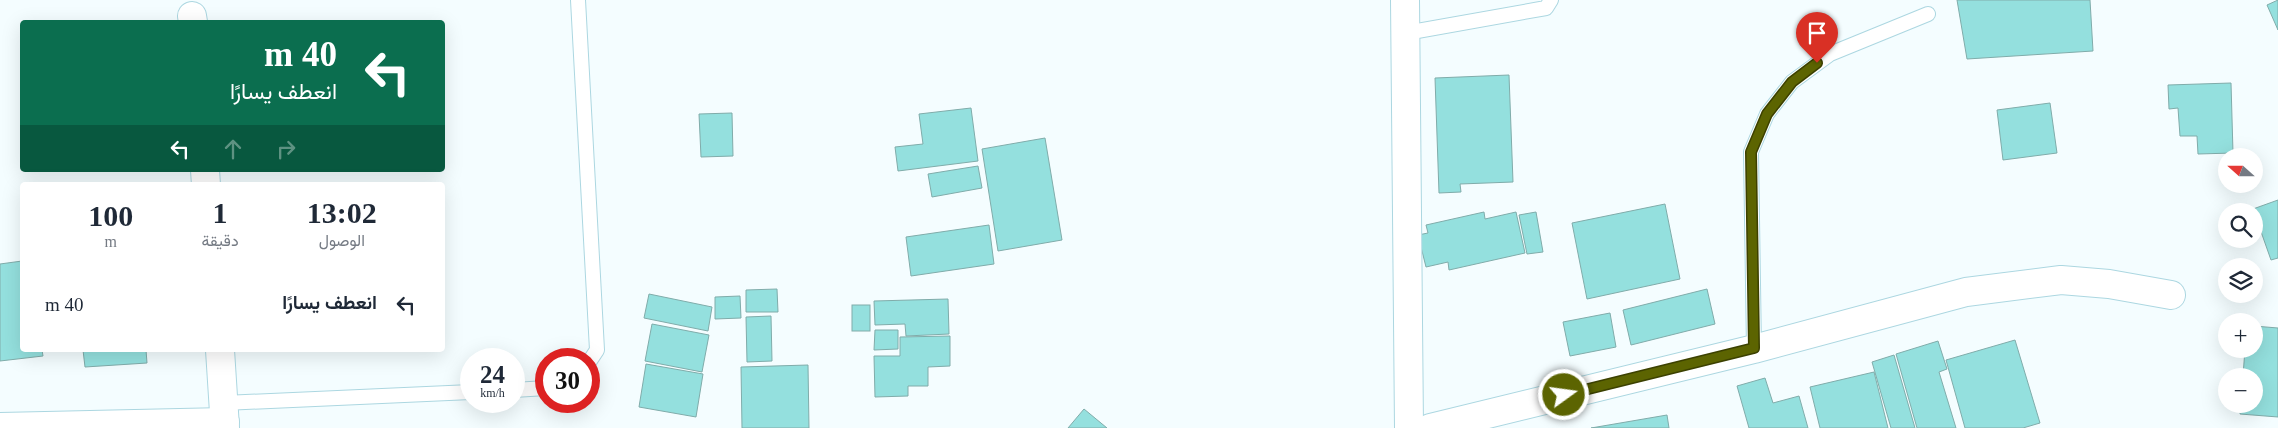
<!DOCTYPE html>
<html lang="ar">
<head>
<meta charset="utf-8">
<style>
  body { margin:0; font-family:"Times New Roman",Vazirmatn,serif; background:#f6f6f7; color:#1f2937; direction:rtl; height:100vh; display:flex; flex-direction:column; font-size:19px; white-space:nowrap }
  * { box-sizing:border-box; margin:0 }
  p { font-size:16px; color:#747a83 }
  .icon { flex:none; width:28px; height:28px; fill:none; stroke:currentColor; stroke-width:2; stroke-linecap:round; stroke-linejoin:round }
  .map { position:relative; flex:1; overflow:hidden; direction:ltr }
  .details { position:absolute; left:20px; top:182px; width:425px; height:170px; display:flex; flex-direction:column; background:#fff; border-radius:5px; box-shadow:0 5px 20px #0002; direction:rtl }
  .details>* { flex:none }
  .hud { position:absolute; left:20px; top:20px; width:425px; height:152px; border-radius:5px; box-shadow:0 5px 20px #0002; direction:rtl; background:#0b6e4f; color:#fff; overflow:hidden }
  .needle { width:32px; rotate:291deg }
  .controls { position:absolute; left:2218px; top:148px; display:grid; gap:10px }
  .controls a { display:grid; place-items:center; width:45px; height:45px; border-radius:50%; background:#fff; box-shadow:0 5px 20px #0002; font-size:25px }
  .speed { position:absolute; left:460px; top:348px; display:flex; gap:10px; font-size:25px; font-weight:700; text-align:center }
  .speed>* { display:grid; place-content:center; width:65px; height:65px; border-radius:50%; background:#fff; box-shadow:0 5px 20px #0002; line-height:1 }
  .speed small { font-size:12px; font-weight:400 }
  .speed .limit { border:8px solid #d22; background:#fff; color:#111 }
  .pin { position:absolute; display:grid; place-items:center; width:42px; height:42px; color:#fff; margin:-51px -21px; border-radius:50% 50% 50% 0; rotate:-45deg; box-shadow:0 0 5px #0007 }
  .pin .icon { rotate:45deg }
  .me { position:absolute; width:55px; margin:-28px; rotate:76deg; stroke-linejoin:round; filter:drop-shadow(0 0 4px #0008) }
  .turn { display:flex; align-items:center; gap:18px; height:105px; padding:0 25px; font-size:22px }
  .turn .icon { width:65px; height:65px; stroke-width:2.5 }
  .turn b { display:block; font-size:35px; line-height:42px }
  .lanes { display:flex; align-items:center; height:48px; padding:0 25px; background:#0003; justify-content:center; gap:25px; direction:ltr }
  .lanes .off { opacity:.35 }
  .eta { display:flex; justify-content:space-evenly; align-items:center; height:85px; text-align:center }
  .eta b { font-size:30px; font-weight:700; line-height:35px }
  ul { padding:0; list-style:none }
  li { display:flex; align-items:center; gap:15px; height:75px; padding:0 25px }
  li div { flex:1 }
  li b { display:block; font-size:19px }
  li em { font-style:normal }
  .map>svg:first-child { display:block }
  .building { fill:#94e0de; stroke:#80acaa }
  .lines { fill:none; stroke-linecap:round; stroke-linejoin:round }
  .service-casing { stroke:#acd7e1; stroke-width:16 }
  .minor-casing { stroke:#acd7e1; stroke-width:30 }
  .tertiary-casing { stroke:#acd7e1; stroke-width:30 }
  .service { stroke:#fff; stroke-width:14 }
  .minor { stroke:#fff; stroke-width:28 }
  .tertiary { stroke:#fff; stroke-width:28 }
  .route-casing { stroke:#3c4101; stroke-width:12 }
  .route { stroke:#5c6401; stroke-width:9 }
</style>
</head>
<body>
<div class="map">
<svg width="2278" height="428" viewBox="0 0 2278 428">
  <rect width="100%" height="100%" fill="#f4fdff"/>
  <!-- building -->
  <g class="building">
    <path d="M 1957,0 L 2090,0 L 2093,51 L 1967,59 Z"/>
    <path d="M 2278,0 L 2278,30 L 2267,5 Z"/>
    <path d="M 1509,75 L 1513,182 L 1460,184 L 1461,192 L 1439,193 L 1435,78 Z"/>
    <path d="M 2231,83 L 2233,153 L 2198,154 L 2197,136 L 2180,136 L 2178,108 L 2169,109 L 2168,85 Z"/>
    <path d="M 2050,103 L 2057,153 L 2003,160 L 1997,110 Z"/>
    <path d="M 971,108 L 978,161 L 898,171 L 895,147 L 923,144 L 919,114 Z"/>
    <path d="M 732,113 L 733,156 L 701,157 L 699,114 Z"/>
    <path d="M 1045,138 L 1062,240 L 998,251 L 982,149 Z"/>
    <path d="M 978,166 L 982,188 L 932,197 L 928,174 Z"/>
    <path d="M 2278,200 L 2278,258 L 2271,260 L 2253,209 Z"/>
    <path d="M 1665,204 L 1680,279 L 1587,299 L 1572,223 Z"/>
    <path d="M 1484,212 L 1485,219 L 1516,212 L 1525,253 L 1449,270 L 1448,262 L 1426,267 L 1418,235 L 1428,233 L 1426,225 Z"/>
    <path d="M 1536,212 L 1543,252 L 1527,254 L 1519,215 Z"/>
    <path d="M 989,225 L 994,264 L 911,276 L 906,237 Z"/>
    <path d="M 22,261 L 22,350 L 42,350 L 43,356 L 0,361 L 0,264 Z"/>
    <path d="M 777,289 L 778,312 L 746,312 L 746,290 Z"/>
    <path d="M 1707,289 L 1715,324 L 1631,345 L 1623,310 Z"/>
    <path d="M 649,294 L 712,307 L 708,331 L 644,318 Z"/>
    <path d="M 740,296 L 741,318 L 715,319 L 715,297 Z"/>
    <path d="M 948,299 L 949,334 L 906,336 L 905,324 L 875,325 L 874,301 Z"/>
    <rect x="852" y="305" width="18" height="26"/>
    <path d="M 1610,313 L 1616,347 L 1570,356 L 1563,322 Z"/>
    <path d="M 771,316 L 772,361 L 747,362 L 746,317 Z"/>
    <path d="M 652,324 L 709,335 L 702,372 L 645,361 Z"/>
    <path d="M 2254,326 L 2278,328 L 2278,417 L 2240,414 L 2241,404 L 2254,404 L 2254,376 L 2243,376 L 2245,349 L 2254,349 Z"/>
    <path d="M 875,330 L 898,330 L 898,349 L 874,350 Z"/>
    <path d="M 950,336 L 950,366 L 928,367 L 928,386 L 908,386 L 908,396 L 875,397 L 874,356 L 900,356 L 900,337 Z"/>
    <path d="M 2015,340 L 2040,423 L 2023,428 L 1965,428 L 1946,360 Z"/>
    <path d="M 1938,341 L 1947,369 L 1939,372 L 1956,428 L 1917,428 L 1896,354 Z"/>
    <path d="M 83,350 L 146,350 L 147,363 L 85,367 Z"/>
    <path d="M 1894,355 L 1915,428 L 1891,428 L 1872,362 Z"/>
    <path d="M 646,364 L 703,374 L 696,417 L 639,407 Z"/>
    <path d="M 808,365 L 809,428 L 742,428 L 741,367 Z"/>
    <path d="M 1874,372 L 1888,428 L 1820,428 L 1810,387 Z"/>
    <path d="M 1765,378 L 1773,403 L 1799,396 L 1808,428 L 1749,428 L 1737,386 Z"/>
    <path d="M 1084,409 L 1107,428 L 1068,428 Z"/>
    <path d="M 1667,415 L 1669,428 L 1591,428 Z"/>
  </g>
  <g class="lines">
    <!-- service casing -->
    <g class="service-casing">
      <g id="service">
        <path d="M 578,0 L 597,350 L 589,362"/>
        <path d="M 1406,33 L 1546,8 L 1551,0"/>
        <path d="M 1754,349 L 1751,152 L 1767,114 L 1792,82 L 1830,54 L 1928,14"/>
        <path d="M 514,390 L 546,388"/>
        <path d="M 224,403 L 471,392"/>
      </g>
    </g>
    <!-- minor casing -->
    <g class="minor-casing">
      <g id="minor">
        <path d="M 192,16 L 193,22"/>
        <path d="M 205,170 L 206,185"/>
        <path d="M 220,350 L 225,428"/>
        <path d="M 0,427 L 225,422"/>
        <path d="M 1430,428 L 1754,349 L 1966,292 L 2061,280 L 2109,284 L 2171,295"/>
      </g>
    </g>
    <!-- tertiary casing -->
    <g class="tertiary-casing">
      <path id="tertiary" d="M 1405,0 L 1409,428"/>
    </g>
    <!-- service -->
    <use href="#service" class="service"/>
    <!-- minor -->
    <use href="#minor" class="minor"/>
    <!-- tertiary -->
    <use href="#tertiary" class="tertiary"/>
  </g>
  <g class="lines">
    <!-- route casing -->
    <g class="route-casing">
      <path id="route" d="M 1564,395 L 1754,348 L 1751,152 L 1767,114 L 1792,82 L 1817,63"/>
    </g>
    <!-- route -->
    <use href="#route" class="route"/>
  </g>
</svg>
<div class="controls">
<a><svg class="needle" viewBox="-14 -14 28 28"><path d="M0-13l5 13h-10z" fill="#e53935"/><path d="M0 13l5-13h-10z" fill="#747a83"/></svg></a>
<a><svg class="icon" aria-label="search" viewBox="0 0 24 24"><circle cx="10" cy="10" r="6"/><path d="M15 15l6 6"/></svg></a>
<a><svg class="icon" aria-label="layers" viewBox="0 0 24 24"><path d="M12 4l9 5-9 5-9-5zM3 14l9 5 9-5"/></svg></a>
<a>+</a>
<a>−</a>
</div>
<div class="speed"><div>24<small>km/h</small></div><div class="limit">30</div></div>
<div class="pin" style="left:1817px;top:63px;background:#d93025"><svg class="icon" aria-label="arrive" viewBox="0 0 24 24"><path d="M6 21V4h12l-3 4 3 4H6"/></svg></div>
<svg class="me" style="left:1564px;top:395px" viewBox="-20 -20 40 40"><circle r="17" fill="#5c6401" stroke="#fff" stroke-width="3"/><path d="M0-11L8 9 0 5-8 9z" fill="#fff"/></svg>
<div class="hud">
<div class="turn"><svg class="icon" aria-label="left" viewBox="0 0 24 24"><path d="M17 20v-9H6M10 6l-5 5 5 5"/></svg><div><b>40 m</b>انعطف يسارًا</div></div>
<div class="lanes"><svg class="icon" aria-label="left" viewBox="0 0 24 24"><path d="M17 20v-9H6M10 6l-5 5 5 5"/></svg><svg class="icon off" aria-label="ahead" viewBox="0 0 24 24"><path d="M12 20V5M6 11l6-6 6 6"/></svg><svg class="icon off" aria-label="right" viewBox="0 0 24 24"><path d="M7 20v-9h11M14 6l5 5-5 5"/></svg></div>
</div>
<section class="details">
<div class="eta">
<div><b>13:02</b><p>الوصول</p></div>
<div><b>1</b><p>دقيقة</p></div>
<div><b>100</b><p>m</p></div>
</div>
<ul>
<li><svg class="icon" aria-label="left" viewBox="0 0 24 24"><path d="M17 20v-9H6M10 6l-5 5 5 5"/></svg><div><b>انعطف يسارًا</b></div><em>40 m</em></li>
</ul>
</section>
</div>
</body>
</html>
